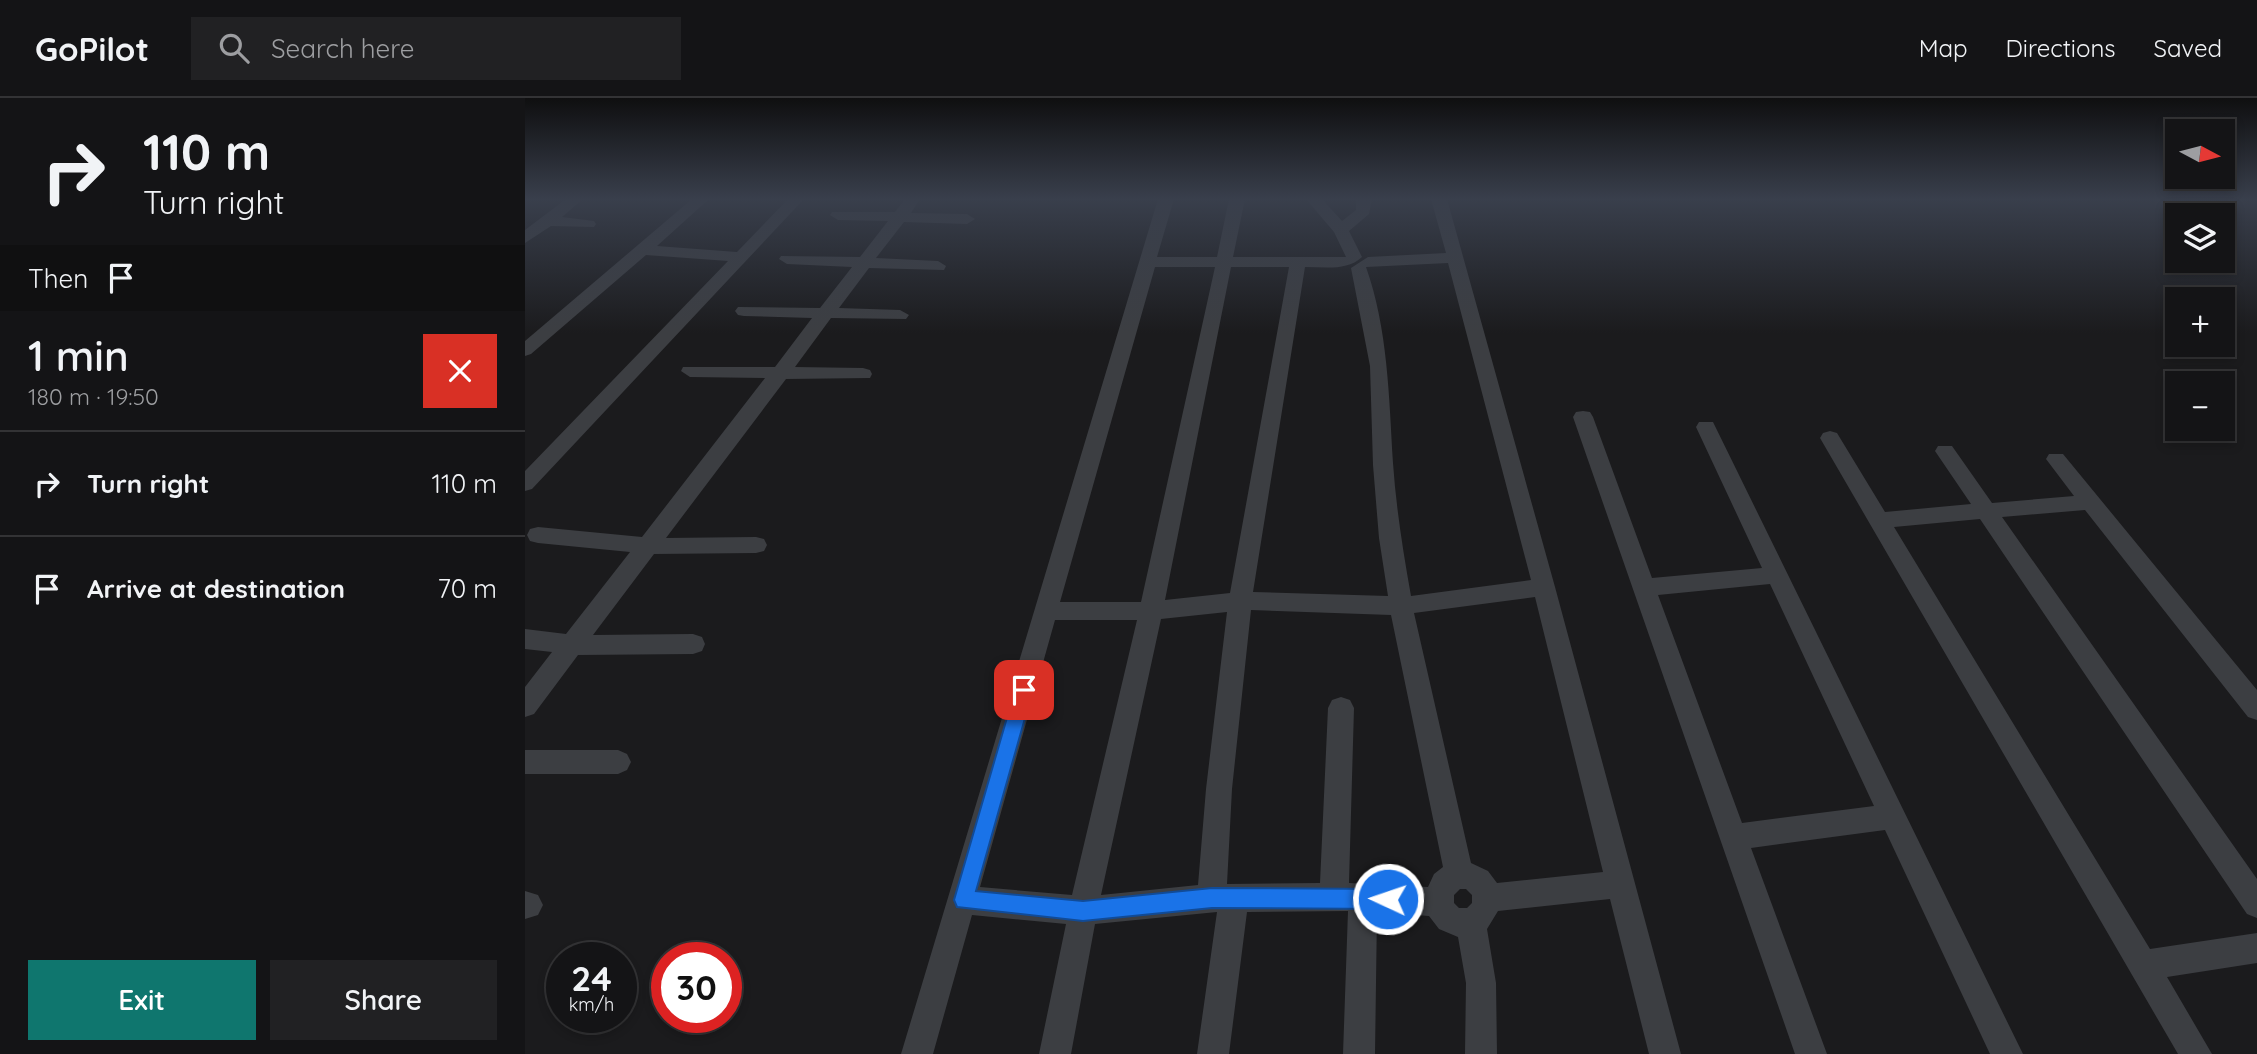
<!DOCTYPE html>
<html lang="en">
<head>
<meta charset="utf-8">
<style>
  body { margin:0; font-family:Quicksand,sans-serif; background:#212123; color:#f1f3f6; height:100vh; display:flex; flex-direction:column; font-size:26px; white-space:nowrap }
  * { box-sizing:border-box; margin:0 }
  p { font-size:23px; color:#9d9ea1 }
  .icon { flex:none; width:38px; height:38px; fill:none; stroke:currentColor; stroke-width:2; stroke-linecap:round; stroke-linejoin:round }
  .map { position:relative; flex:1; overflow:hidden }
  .sheet { display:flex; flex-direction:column; background:#141416; width:525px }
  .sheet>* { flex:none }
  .top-card { background:#141416; color:#f1f3f6; overflow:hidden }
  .needle { width:46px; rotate:97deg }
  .controls { position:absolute; left:1640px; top:21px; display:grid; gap:14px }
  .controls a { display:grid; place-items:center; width:70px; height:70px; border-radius:0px; background:#141416; box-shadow:0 4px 10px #0003,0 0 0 2px #333335; font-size:35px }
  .speed { position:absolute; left:21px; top:844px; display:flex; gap:14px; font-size:35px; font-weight:700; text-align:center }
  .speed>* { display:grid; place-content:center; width:91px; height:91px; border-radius:50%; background:#141416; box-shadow:0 4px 10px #0003,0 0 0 2px #333335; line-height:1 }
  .speed small { font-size:18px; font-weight:400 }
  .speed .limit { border:10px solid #d22; background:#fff; color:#111 }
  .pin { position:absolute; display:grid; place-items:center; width:60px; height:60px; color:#fff; margin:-30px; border-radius:14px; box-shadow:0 4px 10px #0006 }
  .me { position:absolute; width:77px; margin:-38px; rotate:273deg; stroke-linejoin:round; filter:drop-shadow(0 0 5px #0008) }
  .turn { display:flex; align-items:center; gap:24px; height:147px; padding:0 28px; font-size:32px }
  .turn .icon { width:91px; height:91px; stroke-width:2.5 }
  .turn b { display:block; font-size:49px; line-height:60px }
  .then { display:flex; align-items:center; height:66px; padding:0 28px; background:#0003; gap:14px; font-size:26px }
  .round { display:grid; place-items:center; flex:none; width:74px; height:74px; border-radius:0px; background:#212123 }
  .overview { display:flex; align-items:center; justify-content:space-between; height:119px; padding:0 28px }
  h1 { font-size:42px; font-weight:600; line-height:52px }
  .cta { display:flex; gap:14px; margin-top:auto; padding:14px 28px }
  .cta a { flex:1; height:80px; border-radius:0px; background:#0f766e; color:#fff; font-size:28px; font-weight:600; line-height:80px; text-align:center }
  .cta a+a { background:#212123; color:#f1f3f6 }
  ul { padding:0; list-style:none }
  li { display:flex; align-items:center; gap:21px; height:105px; padding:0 28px; border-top:2px solid #333335 }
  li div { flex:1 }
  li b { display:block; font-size:26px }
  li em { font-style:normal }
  header { display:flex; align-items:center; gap:42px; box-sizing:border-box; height:98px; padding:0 35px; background:#141416; border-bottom:2px solid #333335 }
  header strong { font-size:33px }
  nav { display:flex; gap:38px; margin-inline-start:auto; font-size:24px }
  .search { width:490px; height:63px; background:#212123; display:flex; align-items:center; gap:18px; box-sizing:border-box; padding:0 24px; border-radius:0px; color:#9d9ea1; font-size:26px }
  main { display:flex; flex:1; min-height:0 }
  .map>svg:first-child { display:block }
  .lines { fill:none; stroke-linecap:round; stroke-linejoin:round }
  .minor { fill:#3c3e42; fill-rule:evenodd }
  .route { fill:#1a73e8; stroke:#114b97; stroke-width:2 }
</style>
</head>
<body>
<header>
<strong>GoPilot</strong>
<div class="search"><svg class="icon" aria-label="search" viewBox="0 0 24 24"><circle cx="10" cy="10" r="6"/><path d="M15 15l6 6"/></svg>Search here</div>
<nav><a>Map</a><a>Directions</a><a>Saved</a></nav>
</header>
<main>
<section class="sheet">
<div class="top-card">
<div class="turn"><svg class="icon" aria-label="right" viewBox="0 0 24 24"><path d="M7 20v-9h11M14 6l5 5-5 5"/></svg><div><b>110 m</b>Turn right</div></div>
<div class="then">Then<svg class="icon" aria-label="arrive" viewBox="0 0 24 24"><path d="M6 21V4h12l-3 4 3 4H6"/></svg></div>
</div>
<div class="overview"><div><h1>1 min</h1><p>180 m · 19:50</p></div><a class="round" style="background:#d93025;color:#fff"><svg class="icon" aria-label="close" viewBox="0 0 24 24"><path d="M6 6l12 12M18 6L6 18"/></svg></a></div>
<ul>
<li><svg class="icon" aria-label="right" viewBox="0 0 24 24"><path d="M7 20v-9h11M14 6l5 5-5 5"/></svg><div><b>Turn right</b></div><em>110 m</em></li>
<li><svg class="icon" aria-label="arrive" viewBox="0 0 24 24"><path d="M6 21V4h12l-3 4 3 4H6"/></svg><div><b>Arrive at destination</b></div><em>70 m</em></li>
</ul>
<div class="cta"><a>Exit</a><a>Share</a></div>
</section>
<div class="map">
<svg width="1732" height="956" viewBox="0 0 1732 956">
  <rect width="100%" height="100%" fill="#1b1b1d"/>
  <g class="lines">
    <!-- minor -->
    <g class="minor">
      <path d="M 41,101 L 58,101 L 37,119 L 69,123 L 71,126 L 69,129 L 26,128 L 0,145 L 0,132 Z"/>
      <path d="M 167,101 L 184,101 L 132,148 L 212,154 L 263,101 L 279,101 L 7,391 L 0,393 L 0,373 L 203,163 L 121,157 L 6,256 L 0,258 L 0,243 Z"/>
      <path d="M 380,101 L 395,101 L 386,115 L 442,116 L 450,121 L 442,126 L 379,124 L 351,160 L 413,163 L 421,168 L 419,172 L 344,170 L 314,210 L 375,212 L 384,217 L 381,221 L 306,220 L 270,269 L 338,270 L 345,272 L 347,276 L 345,280 L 261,281 L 141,440 L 231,439 L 239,441 L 242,447 L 239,453 L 231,455 L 129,456 L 68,537 L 168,536 L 177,539 L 180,546 L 177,553 L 168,556 L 53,557 L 9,616 L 0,619 L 0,589 L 27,554 L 0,551 L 0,531 L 41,536 L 105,454 L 13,445 L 5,443 L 2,437 L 5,431 L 13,429 L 117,439 L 240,280 L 165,279 L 156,273 L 158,269 L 250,269 L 287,220 L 219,218 L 213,217 L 210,213 L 213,209 L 295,210 L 327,169 L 262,166 L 254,161 L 256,158 L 335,159 L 363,123 L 313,122 L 305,117 L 307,114 L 370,114 Z"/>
      <path d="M 633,101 L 649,101 L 632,159 L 692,159 L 704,101 L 720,101 L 708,159 L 821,159 L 809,134 L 781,101 L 797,101 L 817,123 L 831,112 L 831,101 L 847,101 L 844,116 L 824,133 L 837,159 C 822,173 801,169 780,169 L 728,494 L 863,498 L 854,440 L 848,367 L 845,268 L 826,170 L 843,159 L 921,155 L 906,101 L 922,101 L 1030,489 L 1156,956 L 1124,956 L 1085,801 L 973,813 L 962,831 L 971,885 L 972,956 L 940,956 L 941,885 L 933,839 L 914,831 L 904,818 L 852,814 L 850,956 L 818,956 L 823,813 L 722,814 L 704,956 L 672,956 L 692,814 L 570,826 L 546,956 L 514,956 L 541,826 L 447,817 L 408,956 L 376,956 ZM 923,165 L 1006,482 L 886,498 C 878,453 871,409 868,365 C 864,299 863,231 841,169 ZM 630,169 L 690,169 L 616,504 L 535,504 ZM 706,169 L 764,169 L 705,495 L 640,502 ZM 1010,499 L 1078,774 L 972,785 L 963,773 L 946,765 L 889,515 ZM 726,512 L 866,517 L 918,769 L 909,776 L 903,789 L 824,785 L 829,610 L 825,602 L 816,599 L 807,602 L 803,610 L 795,785 L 702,786 L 707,691 ZM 702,514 L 681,691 L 673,787 L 576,797 L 636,521 ZM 530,522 L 612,522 L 547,797 L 455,789 ZM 935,791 L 941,791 L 947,797 L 947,805 L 942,810 L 934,810 L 929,805 L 929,797 Z"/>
      <path d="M 1058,313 L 1065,314 L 1068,319 L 1127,480 L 1237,470 L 1171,329 L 1174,324 L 1188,324 L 1498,956 L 1465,956 L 1360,732 L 1226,750 L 1302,956 L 1270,956 L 1048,319 L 1051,314 ZM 1245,486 L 1349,708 L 1217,725 L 1133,497 Z"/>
      <path d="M 1305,333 L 1312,335 L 1360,414 L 1446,406 L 1410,353 L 1413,348 L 1427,348 L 1467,405 L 1549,398 L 1521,361 L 1524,356 L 1538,356 L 1732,592 L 1732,622 L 1723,619 L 1560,412 L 1477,419 L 1732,781 L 1732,820 L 1722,816 L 1455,421 L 1369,429 L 1625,851 L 1732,835 L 1732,865 L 1642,879 L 1687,956 L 1653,956 L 1295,340 L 1298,335 Z"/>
      <path d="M 0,652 L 93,652 L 102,656 L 106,664 L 102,672 L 93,676 L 0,676 Z"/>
      <path d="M 0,793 L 13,797 L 18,807 L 13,817 L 0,821 Z"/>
    </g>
  </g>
  <!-- sky -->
  <linearGradient id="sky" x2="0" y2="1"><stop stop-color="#0f0f10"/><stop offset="0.43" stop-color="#393f4c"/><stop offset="1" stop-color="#393f4c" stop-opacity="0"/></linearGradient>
  <rect width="1732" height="235" fill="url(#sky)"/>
  <!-- route -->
  <path class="route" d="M 499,584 L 505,586 L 508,592 L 451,793 L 558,803 L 687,790 L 863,791 L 870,794 L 873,801 L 870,808 L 863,811 L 687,810 L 558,823 L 432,809 L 429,802 L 490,592 L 493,586 Z"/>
</svg>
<div class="controls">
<a><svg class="needle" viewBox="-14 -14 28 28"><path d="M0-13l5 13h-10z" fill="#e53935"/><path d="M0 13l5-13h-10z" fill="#9d9ea1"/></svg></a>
<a><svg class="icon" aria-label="layers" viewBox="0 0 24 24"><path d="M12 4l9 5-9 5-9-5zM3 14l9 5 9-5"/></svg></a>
<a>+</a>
<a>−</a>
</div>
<div class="speed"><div>24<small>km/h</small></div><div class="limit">30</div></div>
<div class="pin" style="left:499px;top:592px;background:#d93025"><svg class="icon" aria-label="arrive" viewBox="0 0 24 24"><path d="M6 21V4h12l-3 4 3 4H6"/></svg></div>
<svg class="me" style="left:863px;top:801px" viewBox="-20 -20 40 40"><circle r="17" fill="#1a73e8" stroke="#fff" stroke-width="3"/><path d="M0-11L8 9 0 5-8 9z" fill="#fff"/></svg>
</div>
</main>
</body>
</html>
